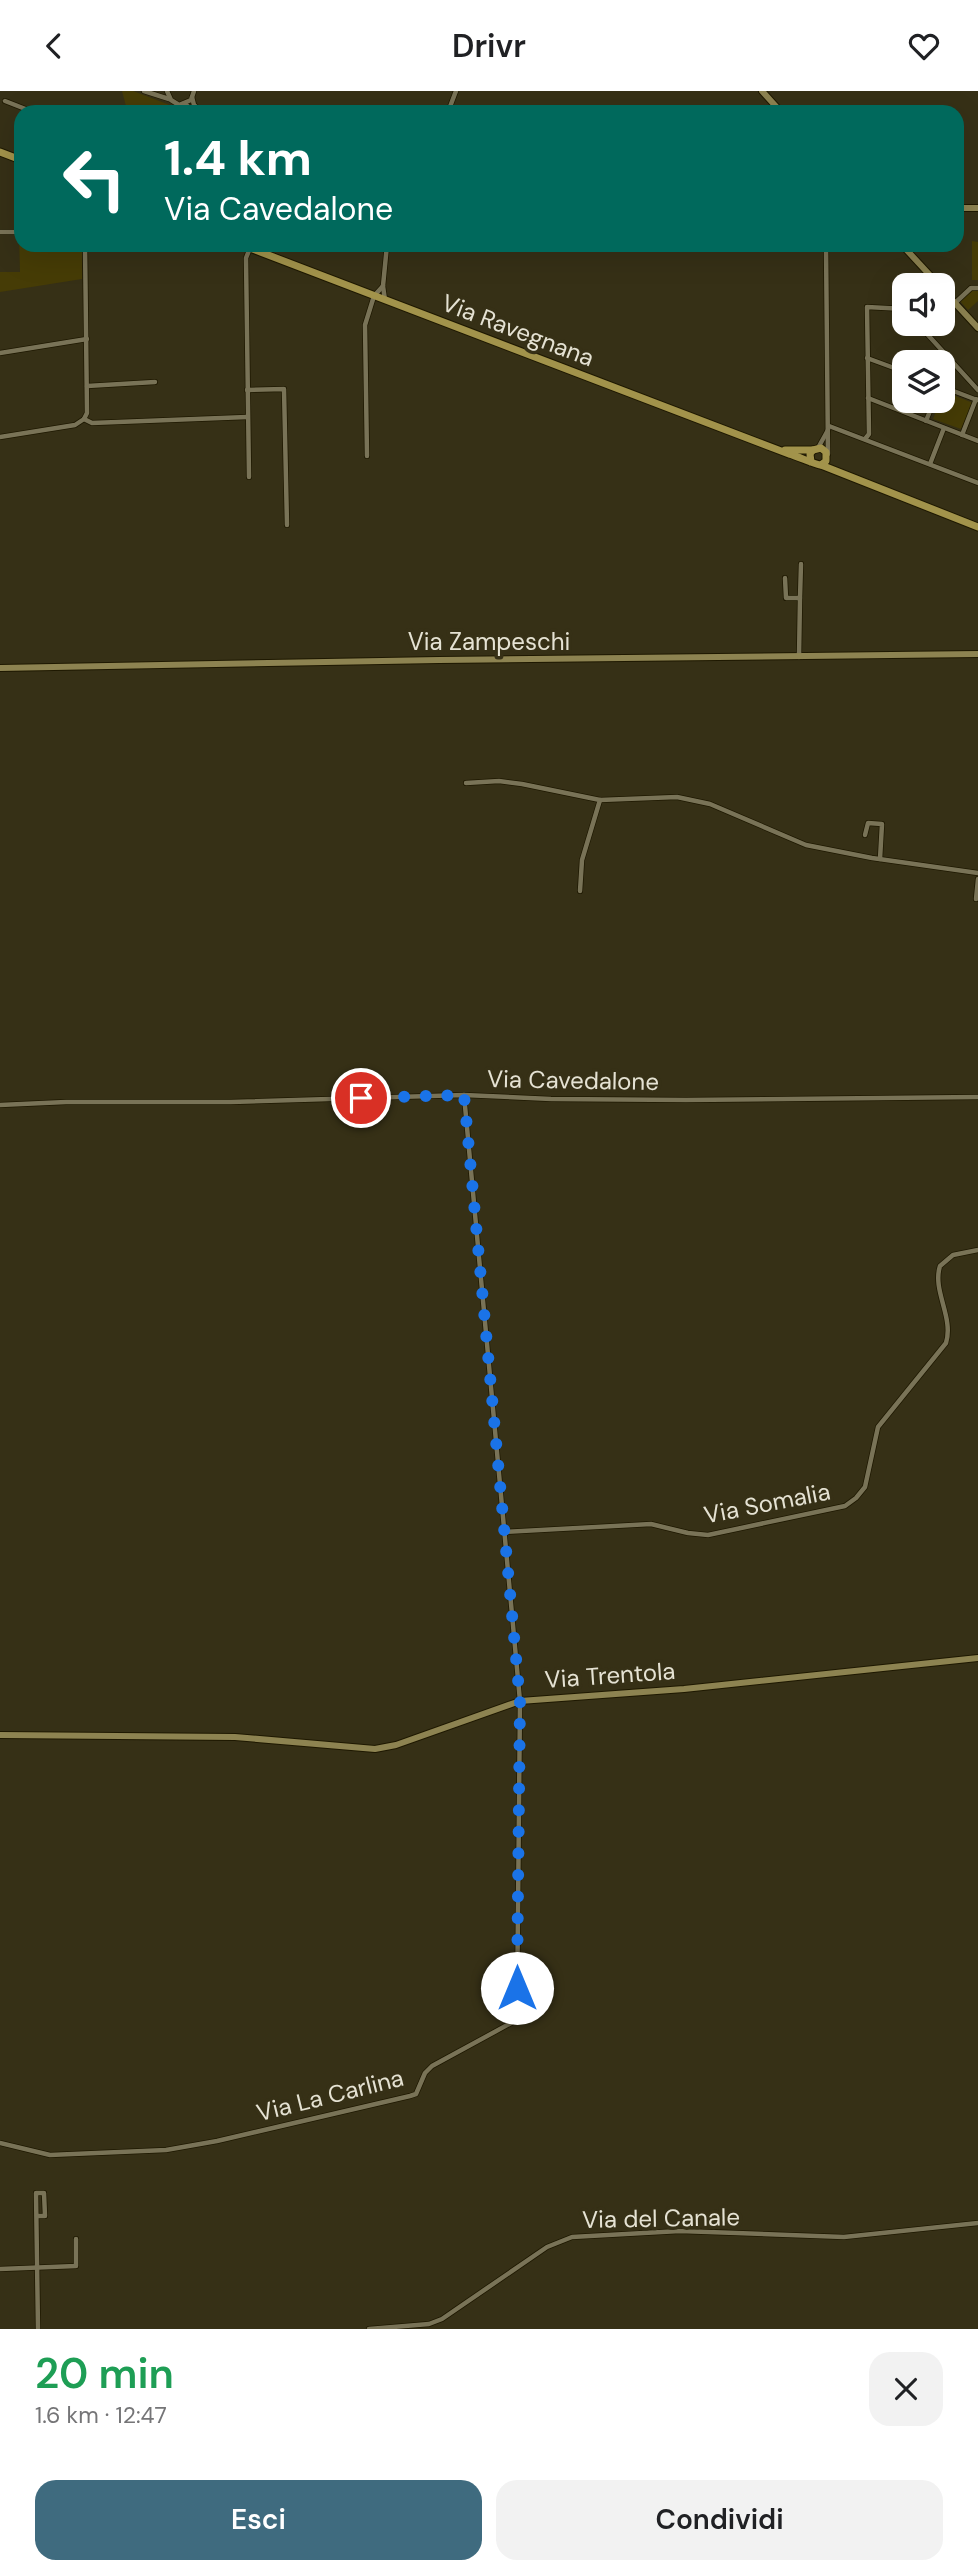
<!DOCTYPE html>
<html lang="it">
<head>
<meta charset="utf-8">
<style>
  body { margin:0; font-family:"DM Sans",sans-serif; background:#f2f2f2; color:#202124; height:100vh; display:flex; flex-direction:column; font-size:26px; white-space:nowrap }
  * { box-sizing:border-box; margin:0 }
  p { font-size:23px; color:#757577 }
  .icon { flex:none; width:38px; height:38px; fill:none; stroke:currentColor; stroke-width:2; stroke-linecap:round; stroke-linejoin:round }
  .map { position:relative; height:2238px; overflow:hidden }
  .details { display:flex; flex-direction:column; background:#fff; flex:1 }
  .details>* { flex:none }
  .hud { position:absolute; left:14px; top:14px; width:950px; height:147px; border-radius:21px; box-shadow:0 7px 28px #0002; background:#00695c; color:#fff; overflow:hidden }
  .tools { position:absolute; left:892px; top:182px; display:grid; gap:14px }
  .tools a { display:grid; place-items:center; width:63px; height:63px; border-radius:14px; background:#fff; box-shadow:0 7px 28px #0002; font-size:35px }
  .pin { position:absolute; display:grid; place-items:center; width:60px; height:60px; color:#fff; margin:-30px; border:4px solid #fff; border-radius:50%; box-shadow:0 2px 7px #0007 }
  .me { position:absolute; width:77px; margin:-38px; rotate:0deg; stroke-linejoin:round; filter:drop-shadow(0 0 5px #0008) }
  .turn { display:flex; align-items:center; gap:24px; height:147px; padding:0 35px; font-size:32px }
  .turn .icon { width:91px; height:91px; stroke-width:2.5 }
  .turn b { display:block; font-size:49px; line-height:60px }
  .round { display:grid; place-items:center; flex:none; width:74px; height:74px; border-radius:21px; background:#f2f2f2 }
  .headline { display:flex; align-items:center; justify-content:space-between; height:119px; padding:0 35px }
  h1 { font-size:42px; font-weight:600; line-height:52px; color:#1e9e55 }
  .cta { display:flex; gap:14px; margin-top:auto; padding:14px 35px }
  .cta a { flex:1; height:80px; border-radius:21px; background:#3f6b7f; color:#fff; font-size:28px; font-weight:600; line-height:80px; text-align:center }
  .cta a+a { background:#f2f2f2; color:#202124 }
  header { display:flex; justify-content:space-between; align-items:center; height:91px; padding:0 35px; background:#fff; font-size:32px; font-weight:600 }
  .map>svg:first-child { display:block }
  .green { fill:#463c06 }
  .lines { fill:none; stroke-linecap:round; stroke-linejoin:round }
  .street-casing { stroke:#1e1801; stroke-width:6 }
  .secondary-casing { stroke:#1e1801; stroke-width:8 }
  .primary-casing { stroke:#1e1801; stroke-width:9 }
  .street { stroke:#797357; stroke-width:4.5 }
  .secondary { stroke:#8d8351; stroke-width:6 }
  .primary { stroke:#a2934b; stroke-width:7 }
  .route { stroke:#1a73e8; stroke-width:12; stroke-dasharray:0 21.6 }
  .labels { text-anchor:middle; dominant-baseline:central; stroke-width:7; stroke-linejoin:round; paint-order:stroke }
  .street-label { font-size:24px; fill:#e5e2d3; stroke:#363016 }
</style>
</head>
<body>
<header><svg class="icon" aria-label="back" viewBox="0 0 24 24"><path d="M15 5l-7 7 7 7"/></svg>Drivr<svg class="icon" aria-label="heart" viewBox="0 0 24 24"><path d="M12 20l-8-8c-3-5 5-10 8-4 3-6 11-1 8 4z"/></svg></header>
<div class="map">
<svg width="978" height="2238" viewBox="0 0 978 2238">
  <rect width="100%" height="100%" fill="#363016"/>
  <!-- green -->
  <g class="green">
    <path d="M 122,0 L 133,0 L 188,21 L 134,21 L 130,20 L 132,15 L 126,15 Z"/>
    <path d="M 19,145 L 21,154 L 82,154 L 82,188 L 0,201 L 0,181 L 20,181 Z"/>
    <path d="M 972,150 L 978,151 L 978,189 L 972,189 Z"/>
    <path d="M 973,199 L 978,199 L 978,210 L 968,219 L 960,210 Z"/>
    <path d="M 943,300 L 973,312 L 961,338 L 933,328 L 940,310 L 943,310 Z"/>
  </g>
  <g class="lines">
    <!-- street casing -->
    <g class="street-casing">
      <g id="street">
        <path d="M 144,0 L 169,8"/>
        <path d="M 167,0 L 171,9 L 179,14 L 191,9 L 194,0"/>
        <path d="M 192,6 L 194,14 L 202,21"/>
        <path d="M 5,10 L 28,19"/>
        <path d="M 185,13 L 195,21"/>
        <path d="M 448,21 L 456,0"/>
        <path d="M 16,66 L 21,46"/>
        <path d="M 0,141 L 21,141"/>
        <path d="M 826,154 L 828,363"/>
        <path d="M 385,209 L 383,195 L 387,154"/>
        <path d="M 955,212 L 971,197 L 978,197"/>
        <path d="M 918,233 L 978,299"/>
        <path d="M 0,262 L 87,248"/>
        <path d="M 867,267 L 905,281"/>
        <path d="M 87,295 L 155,291"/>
        <path d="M 943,296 L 977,309"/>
        <path d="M 247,299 L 284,298 L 287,434"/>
        <path d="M 868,307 L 978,350"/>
        <path d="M 84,328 L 92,332 L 247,326"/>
        <path d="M 926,330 L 934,310"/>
        <path d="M 829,335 L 978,392"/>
        <path d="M 962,344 L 976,308"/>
        <path d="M 0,346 L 75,334 L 84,328 L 87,322 L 85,154"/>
        <path d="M 865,348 L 869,343 L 867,216 L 905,218"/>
        <path d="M 818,357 L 828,339"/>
        <path d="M 367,365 L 365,234 L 374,205 L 383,195"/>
        <path d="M 930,373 L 944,337"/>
        <path d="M 249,386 L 246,167 L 250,157"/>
        <path d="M 785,487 L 786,507 L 800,507 L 801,473"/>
        <path d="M 799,566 L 800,507"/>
        <path d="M 466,692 L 499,690 L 522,693 L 600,709 L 677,706 L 710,713 L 806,754 L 872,767 L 978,782"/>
        <path d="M 865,744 L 868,732 L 882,733 L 880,768"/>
        <path d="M 580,800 L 582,769 L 600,709"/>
        <path d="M 976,808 L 978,788"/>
        <path d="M 0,1014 L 66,1011 L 231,1011 L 464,1004 L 551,1008 L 686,1009 L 978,1006"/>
        <path d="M 505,1441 L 651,1433 L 688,1442 L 708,1444 L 845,1415 L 856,1407 L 865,1396 L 878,1336 L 946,1252 C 954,1226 932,1200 940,1175 L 953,1164 L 978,1159"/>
        <path d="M 0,2052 L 50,2064 L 166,2059 L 217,2050 L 410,2005 L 416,2003 L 425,1982 L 432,1975 L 511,1932 L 517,1923 L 520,1610 L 464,1004"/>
        <path d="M 37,2125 L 45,2125 L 44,2102 L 36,2102 L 38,2238"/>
        <path d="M 0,2178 L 76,2175 L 76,2148"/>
        <path d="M 369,2238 L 429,2233 L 442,2228 L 547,2156 L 572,2146 L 680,2140 L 844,2146 L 978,2132"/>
      </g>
    </g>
    <!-- secondary casing -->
    <g class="secondary-casing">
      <g id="secondary">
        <path d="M 762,0 L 781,21"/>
        <path d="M 957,117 L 978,117"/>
        <path d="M 902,154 L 939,194"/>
        <path d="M 943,199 L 978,237"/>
        <path d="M 0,577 L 439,569 L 978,563"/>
        <path d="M 0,1644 L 235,1646 L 375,1658 L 396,1654 L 520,1610 L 684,1598 L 978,1567"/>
      </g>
    </g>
    <!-- primary casing -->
    <g class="primary-casing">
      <g id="primary">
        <path d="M 0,61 L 21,69"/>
        <path d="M 242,154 L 789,363 C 797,365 816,374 821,374 L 826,370 L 826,361 L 821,357 L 813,359 L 810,363 L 811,371"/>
        <path d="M 785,359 L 813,359"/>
        <path d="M 821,374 L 978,436"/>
      </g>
    </g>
    <!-- street -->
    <use href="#street" class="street"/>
    <!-- secondary -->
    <use href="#secondary" class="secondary"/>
    <!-- primary -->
    <use href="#primary" class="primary"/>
  </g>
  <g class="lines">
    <!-- route -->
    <path class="route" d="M 361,1007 L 464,1004 L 520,1610 L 517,1897"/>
  </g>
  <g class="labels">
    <!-- street labels -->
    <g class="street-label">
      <text transform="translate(518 239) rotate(21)">Via Ravegnana</text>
      <text x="489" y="550">Via Zampeschi</text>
      <text transform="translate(573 989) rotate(1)">Via Cavedalone</text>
      <text transform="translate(767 1412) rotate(-11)">Via Somalia</text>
      <text transform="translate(610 1584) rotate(-4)">Via Trentola</text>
      <text transform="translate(330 2004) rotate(-14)">Via La Carlina</text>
      <text transform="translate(661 2127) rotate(-1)">Via del Canale</text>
    </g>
  </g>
</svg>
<div class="tools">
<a><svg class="icon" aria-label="sound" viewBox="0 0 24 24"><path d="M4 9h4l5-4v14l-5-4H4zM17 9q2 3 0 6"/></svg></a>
<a><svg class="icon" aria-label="layers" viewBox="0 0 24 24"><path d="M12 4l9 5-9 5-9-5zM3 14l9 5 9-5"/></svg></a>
</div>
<div class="pin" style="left:361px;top:1007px;background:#d93025"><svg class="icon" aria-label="arrive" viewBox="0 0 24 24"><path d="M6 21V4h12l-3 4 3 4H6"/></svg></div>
<svg class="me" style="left:517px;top:1897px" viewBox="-20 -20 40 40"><circle r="19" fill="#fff"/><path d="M0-13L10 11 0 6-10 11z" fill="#1a73e8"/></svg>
<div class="hud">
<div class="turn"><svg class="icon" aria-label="left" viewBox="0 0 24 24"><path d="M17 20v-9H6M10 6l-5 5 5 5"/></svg><div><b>1.4 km</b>Via Cavedalone</div></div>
</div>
</div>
<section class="details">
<div class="headline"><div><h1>20 min</h1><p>1.6 km · 12:47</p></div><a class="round"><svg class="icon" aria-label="close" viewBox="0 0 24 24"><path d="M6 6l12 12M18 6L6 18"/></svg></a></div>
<div class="cta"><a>Esci</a><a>Condividi</a></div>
</section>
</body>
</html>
